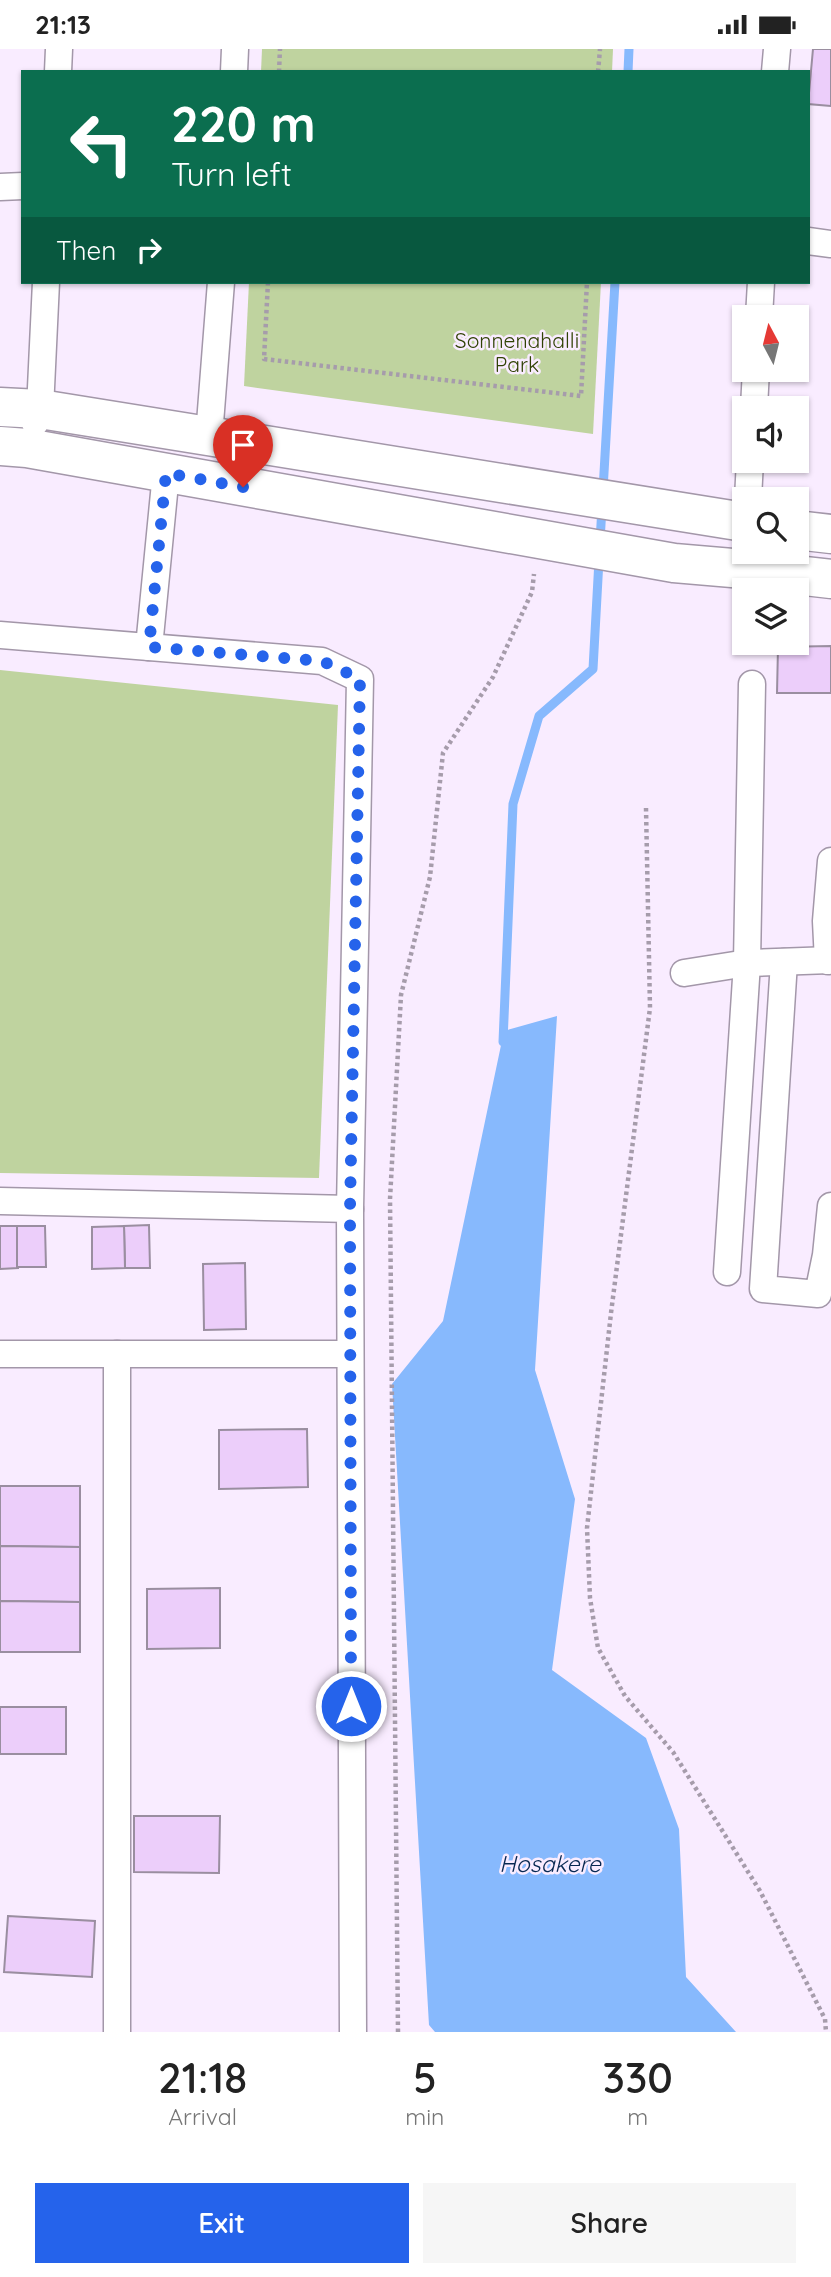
<!DOCTYPE html>
<html lang="en">
<head>
<meta charset="utf-8">
<style>
  body { margin:0; font-family:Quicksand,sans-serif; background:#f6f6f6; color:#222; height:100vh; display:flex; flex-direction:column; font-size:26px; white-space:nowrap }
  * { box-sizing:border-box; margin:0 }
  p { font-size:23px; color:#767676 }
  .icon { flex:none; width:38px; height:38px; fill:none; stroke:currentColor; stroke-width:2; stroke-linecap:round; stroke-linejoin:round }
  .map { position:relative; height:1983px; overflow:hidden }
  .drawer { display:flex; flex-direction:column; background:#fff; flex:1 }
  .drawer>* { flex:none }
  .top-card { position:absolute; left:21px; top:21px; width:789px; height:214px; border-radius:0px; box-shadow:0 2px 5px #0004; background:#0b6e4f; color:#fff; overflow:hidden }
  .needle { width:46px; rotate:353deg }
  .tools { position:absolute; left:732px; top:256px; display:grid; gap:14px }
  .tools a { display:grid; place-items:center; width:77px; height:77px; border-radius:0px; background:#fff; box-shadow:0 2px 5px #0004; font-size:35px }
  .pin { position:absolute; display:grid; place-items:center; width:60px; height:60px; color:#fff; margin:-72px -30px; border-radius:50% 50% 50% 0; rotate:-45deg; box-shadow:0 0 7px #0007 }
  .pin .icon { rotate:45deg }
  .me { position:absolute; width:77px; margin:-38px; rotate:0deg; stroke-linejoin:round; filter:drop-shadow(0 0 5px #0008) }
  .turn { display:flex; align-items:center; gap:24px; height:147px; padding:0 35px; font-size:32px }
  .turn .icon { width:91px; height:91px; stroke-width:2.5 }
  .turn b { display:block; font-size:49px; line-height:60px }
  .then { display:flex; align-items:center; height:66px; padding:0 35px; background:#0003; gap:14px; font-size:26px }
  .eta { display:flex; justify-content:space-evenly; align-items:center; height:119px; text-align:center }
  .eta b { font-size:42px; font-weight:600; line-height:49px }
  .cta { display:flex; gap:14px; margin-top:auto; padding:14px 35px }
  .cta a { flex:1; height:80px; border-radius:0px; background:#2563eb; color:#fff; font-size:28px; font-weight:600; line-height:80px; text-align:center }
  .cta a+a { background:#f6f6f6; color:#222 }
  .status { display:flex; justify-content:space-between; align-items:center; height:49px; padding:0 35px; background:#fff; direction:ltr }
  .status svg { height:19px; fill:currentColor }
  .map>svg:first-child { display:block }
  .green { fill:#bfd39f }
  .water { fill:#87b9fd }
  .lines { fill:none; stroke-linecap:round; stroke-linejoin:round }
  .stream { stroke:#87b9fd; stroke-width:9 }
  .building { fill:#eccefa; stroke:#9a8ea0; stroke-width:2 }
  .minor-casing { stroke:#a397a9; stroke-width:29 }
  .secondary-casing { stroke:#a397a9; stroke-width:41 }
  .path { stroke:#a69cab; stroke-width:4.5; stroke-dasharray:3.5 3.5; stroke-linecap:butt }
  .minor { stroke:#fff; stroke-width:26 }
  .secondary { stroke:#fff; stroke-width:38 }
  .route { stroke:#2563eb; stroke-width:12; stroke-dasharray:0 21.6 }
  .labels { text-anchor:middle; dominant-baseline:central; stroke-width:5; stroke-linejoin:round; paint-order:stroke }
  .park-label { font-size:21px; fill:#304204; stroke:#f9ecff }
  .water-label { font-size:23px; font-style:italic; fill:#072852; stroke:#f9ecff }
</style>
</head>
<body>
<div class="status"><b>21:13</b><svg viewBox="0 0 49 12"><path d="M0 12V9h3v3zM5 12V6h3v6zM10 12V3h3v9zM15 12V0h3v12zM26 1h20v11H26zM47 4h2v5h-2z"/></svg></div>
<div class="map">
<svg width="831" height="1983" viewBox="0 0 831 1983">
  <rect width="100%" height="100%" fill="#f9ecff"/>
  <!-- green -->
  <g class="green">
    <path d="M 262,0 L 613,0 L 612,23 L 261,23 Z"/>
    <path d="M 249,233 L 601,233 L 593,385 L 244,337 Z"/>
    <path d="M 0,621 L 338,656 L 319,1129 L 0,1124 Z"/>
  </g>
  <!-- water -->
  <path class="water" d="M 557,967 L 535,1321 L 575,1450 L 552,1621 L 646,1689 L 679,1780 L 686,1928 L 736,1983 L 435,1983 L 429,1976 L 392,1335 L 443,1272 L 504,982 Z"/>
  <g class="lines">
    <!-- stream -->
    <g class="stream">
      <path d="M 628,23 L 629,0"/>
      <path d="M 603,441 L 615,233"/>
      <path d="M 600,493 L 602,458"/>
      <path d="M 503,993 L 513,755 L 539,667 L 593,620 L 599,511"/>
    </g>
  </g>
  <!-- building -->
  <g class="building">
    <path d="M 813,0 L 831,0 L 831,57 L 808,55 Z"/>
    <path d="M 831,597 L 831,644 L 777,644 L 778,598 Z"/>
    <path d="M 149,1176 L 150,1219 L 125,1219 L 124,1177 Z"/>
    <path d="M 0,1177 L 17,1177 L 18,1219 L 0,1220 Z"/>
    <path d="M 17,1177 L 45,1177 L 46,1218 L 17,1218 Z"/>
    <path d="M 124,1177 L 125,1219 L 92,1220 L 92,1178 Z"/>
    <path d="M 245,1214 L 246,1280 L 204,1281 L 203,1215 Z"/>
    <path d="M 307,1380 L 308,1438 L 219,1440 L 219,1381 Z"/>
    <path d="M 0,1437 L 80,1437 L 80,1498 L 0,1497 Z"/>
    <path d="M 0,1497 L 80,1498 L 80,1553 L 0,1552 Z"/>
    <path d="M 220,1539 L 220,1599 L 147,1600 L 147,1540 Z"/>
    <path d="M 0,1552 L 80,1553 L 80,1603 L 0,1603 Z"/>
    <rect x="0" y="1658" width="66" height="47"/>
    <path d="M 134,1767 L 220,1767 L 219,1824 L 134,1823 Z"/>
    <path d="M 8,1867 L 95,1872 L 92,1928 L 4,1923 Z"/>
  </g>
  <g class="lines">
    <!-- minor casing -->
    <g class="minor-casing">
      <g id="minor">
        <path d="M 58,23 L 59,0"/>
        <path d="M 234,23 L 235,0"/>
        <path d="M 775,23 L 777,0"/>
        <path d="M 0,138 L 23,137"/>
        <path d="M 808,192 L 831,195"/>
        <path d="M 759,268 L 761,233"/>
        <path d="M 754,359 L 756,320"/>
        <path d="M 35,374 L 40,360 L 46,233"/>
        <path d="M 209,387 L 221,233"/>
        <path d="M 748,450 L 750,411"/>
        <path d="M 0,586 L 322,612 L 360,630 L 350,1160"/>
        <path d="M 149,598 L 166,424"/>
        <path d="M 828,912 L 826,872 L 831,812"/>
        <path d="M 784,913 L 763,1240 L 818,1245 L 826,1206 L 831,1157"/>
        <path d="M 684,924 L 747,914 L 831,911"/>
        <path d="M 0,1152 L 350,1160 L 353,1983"/>
        <path d="M 727,1223 L 747,914 L 752,635"/>
        <path d="M 0,1305 L 349,1305"/>
        <path d="M 117,1305 L 117,1983"/>
      </g>
    </g>
    <!-- secondary casing -->
    <g class="secondary-casing">
      <g id="secondary">
        <path d="M 0,358 L 40,360 L 744,473"/>
        <path d="M 0,397 L 27,399 L 674,514 L 744,520 L 831,530"/>
        <path d="M 796,481 L 831,485"/>
      </g>
    </g>
    <!-- path -->
    <g class="path">
      <path d="M 279,23 L 280,0"/>
      <path d="M 598,23 L 600,0"/>
      <path d="M 268,233 L 264,310 L 581,347 L 587,233"/>
      <path d="M 646,759 L 650,959 L 611,1264 L 587,1479 L 590,1549 L 598,1599 L 625,1647 L 673,1703 L 760,1842 L 825,1970 L 826,1983"/>
      <path d="M 398,1983 L 390,1150 L 401,946 L 430,828 L 443,704 L 493,628 L 532,543 L 534,525"/>
    </g>
    <!-- minor -->
    <use href="#minor" class="minor"/>
    <!-- secondary -->
    <use href="#secondary" class="secondary"/>
  </g>
  <g class="lines">
    <!-- route -->
    <path class="route" d="M 243,438 L 166,424 L 149,598 L 322,612 L 360,630 L 350,1160 L 351,1657"/>
  </g>
  <g class="labels">
    <!-- park labels -->
    <g class="park-label">
      <text x="517" y="291">Sonnenahalli<tspan x="517" dy="24">Park</tspan></text>
    </g>
    <!-- water labels -->
    <g class="water-label">
      <text x="550" y="1814">Hosakere</text>
    </g>
  </g>
</svg>
<div class="tools">
<a><svg class="needle" viewBox="-14 -14 28 28"><path d="M0-13l5 13h-10z" fill="#e53935"/><path d="M0 13l5-13h-10z" fill="#767676"/></svg></a>
<a><svg class="icon" aria-label="sound" viewBox="0 0 24 24"><path d="M4 9h4l5-4v14l-5-4H4zM17 9q2 3 0 6"/></svg></a>
<a><svg class="icon" aria-label="search" viewBox="0 0 24 24"><circle cx="10" cy="10" r="6"/><path d="M15 15l6 6"/></svg></a>
<a><svg class="icon" aria-label="layers" viewBox="0 0 24 24"><path d="M12 4l9 5-9 5-9-5zM3 14l9 5 9-5"/></svg></a>
</div>
<div class="pin" style="left:243px;top:438px;background:#d93025"><svg class="icon" aria-label="arrive" viewBox="0 0 24 24"><path d="M6 21V4h12l-3 4 3 4H6"/></svg></div>
<svg class="me" style="left:351px;top:1657px" viewBox="-20 -20 40 40"><circle r="17" fill="#2563eb" stroke="#fff" stroke-width="3"/><path d="M0-11L8 9 0 5-8 9z" fill="#fff"/></svg>
<div class="top-card">
<div class="turn"><svg class="icon" aria-label="left" viewBox="0 0 24 24"><path d="M17 20v-9H6M10 6l-5 5 5 5"/></svg><div><b>220 m</b>Turn left</div></div>
<div class="then">Then<svg class="icon" aria-label="right" viewBox="0 0 24 24"><path d="M7 20v-9h11M14 6l5 5-5 5"/></svg></div>
</div>
</div>
<section class="drawer">
<div class="eta">
<div><b>21:18</b><p>Arrival</p></div>
<div><b>5</b><p>min</p></div>
<div><b>330</b><p>m</p></div>
</div>
<div class="cta"><a>Exit</a><a>Share</a></div>
</section>
</body>
</html>
